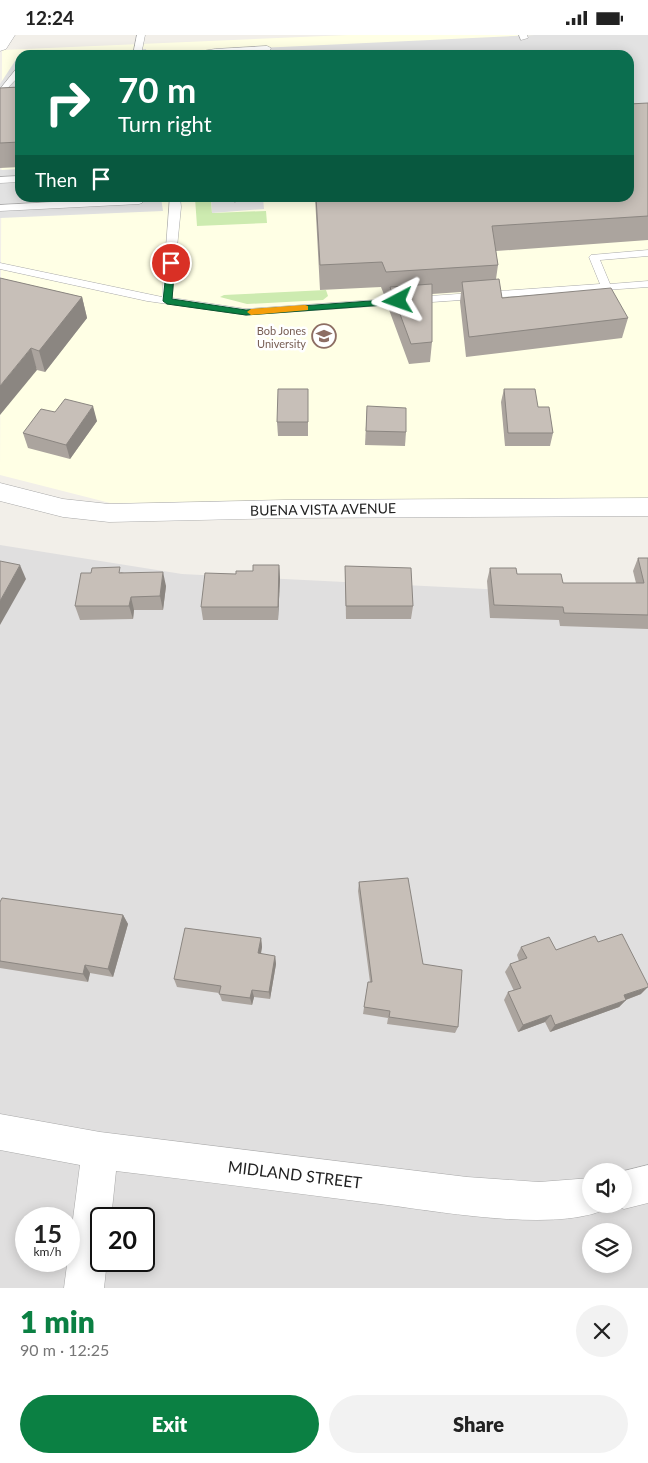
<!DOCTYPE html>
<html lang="en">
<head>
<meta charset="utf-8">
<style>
  body { margin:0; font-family:Lato,sans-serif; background:#f2f2f2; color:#222; height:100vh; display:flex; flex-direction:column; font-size:19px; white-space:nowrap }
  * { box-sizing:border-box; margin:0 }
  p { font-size:16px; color:#767676 }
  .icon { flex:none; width:28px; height:28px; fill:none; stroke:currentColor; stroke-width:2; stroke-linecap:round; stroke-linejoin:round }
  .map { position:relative; height:1253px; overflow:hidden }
  .details { display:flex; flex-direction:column; background:#fff; flex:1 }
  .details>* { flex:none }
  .top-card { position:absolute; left:15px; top:15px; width:619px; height:152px; border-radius:15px; box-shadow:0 2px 12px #0003; background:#0b6e4f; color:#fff; overflow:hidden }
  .buttons { position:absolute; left:582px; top:1128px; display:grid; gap:10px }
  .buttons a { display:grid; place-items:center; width:50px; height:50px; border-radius:50%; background:#fff; box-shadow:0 2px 12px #0003; font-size:25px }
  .speed { position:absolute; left:15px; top:1172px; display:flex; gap:10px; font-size:25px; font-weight:700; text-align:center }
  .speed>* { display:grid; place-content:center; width:65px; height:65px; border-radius:50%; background:#fff; box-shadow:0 2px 12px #0003; line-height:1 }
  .speed small { font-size:12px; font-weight:400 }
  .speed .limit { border:2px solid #111; border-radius:8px; background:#fff; color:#111 }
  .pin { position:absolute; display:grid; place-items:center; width:42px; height:42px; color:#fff; margin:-21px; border:2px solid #fff; border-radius:50%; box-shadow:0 1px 5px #0007 }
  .me { position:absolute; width:55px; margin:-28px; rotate:266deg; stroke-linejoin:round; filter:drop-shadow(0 0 4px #0008) }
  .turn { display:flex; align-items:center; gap:18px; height:105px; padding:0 20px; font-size:22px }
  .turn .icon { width:65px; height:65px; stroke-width:2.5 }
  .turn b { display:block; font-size:35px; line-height:42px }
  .then { display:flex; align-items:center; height:48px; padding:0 20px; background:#0003; gap:10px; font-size:19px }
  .round { display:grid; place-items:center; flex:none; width:52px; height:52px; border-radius:26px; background:#f2f2f2 }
  .summary { display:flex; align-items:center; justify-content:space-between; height:85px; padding:0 20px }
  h1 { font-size:30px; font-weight:800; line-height:38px; color:#0b8043 }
  .cta { display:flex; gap:10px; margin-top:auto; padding:10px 20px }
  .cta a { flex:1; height:58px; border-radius:30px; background:#0b8043; color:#fff; font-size:20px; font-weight:800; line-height:58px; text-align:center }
  .cta a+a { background:#f2f2f2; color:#222 }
  .status { display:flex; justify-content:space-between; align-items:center; height:35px; padding:0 25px; background:#fff; direction:ltr }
  .status svg { height:14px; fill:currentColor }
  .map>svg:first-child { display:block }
  .residential { fill:#e0dfdf; fill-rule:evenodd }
  .education { fill:#ffffe5; fill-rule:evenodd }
  .grass { fill:#cdebb0 }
  .parking { fill:#e2e2e2 }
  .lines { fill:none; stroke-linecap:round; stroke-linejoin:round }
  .lane-casing { stroke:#a9a9a9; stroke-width:1 }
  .street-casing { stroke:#a9a9a9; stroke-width:1 }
  .lane { fill:#fff; fill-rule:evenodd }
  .street { fill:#fff; fill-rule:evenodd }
  .wall { fill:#aba49e }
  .shaded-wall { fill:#8b8681 }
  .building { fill:#c7bfb8; stroke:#8b8681 }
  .route { fill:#0b8043; stroke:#07532c }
  .slow { fill:#f59e0b }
  .labels { text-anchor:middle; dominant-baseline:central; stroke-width:5; stroke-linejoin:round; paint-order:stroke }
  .far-education-label { font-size:11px; fill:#785e54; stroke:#fff; text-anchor:end }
  .street-label { font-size:14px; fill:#222; stroke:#fff }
  .near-street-label { font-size:16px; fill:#222; stroke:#fff }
</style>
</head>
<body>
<div class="status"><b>12:24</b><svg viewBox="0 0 49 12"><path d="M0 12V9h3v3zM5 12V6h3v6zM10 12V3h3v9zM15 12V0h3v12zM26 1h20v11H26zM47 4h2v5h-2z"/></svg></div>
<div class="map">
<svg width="648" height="1253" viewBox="0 0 648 1253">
  <rect width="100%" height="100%" fill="#f2efe9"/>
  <!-- residential -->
  <path class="residential" d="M 0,510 L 182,539 L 648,562 L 648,1253 L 0,1253 ZM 591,1136 L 624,1136 L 624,1169 L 591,1169 ZM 26,1184 L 69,1184 L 69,1226 L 26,1226 ZM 101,1184 L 144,1184 L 144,1226 L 101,1226 ZM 591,1196 L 624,1196 L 624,1229 L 591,1229 Z"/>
  <!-- education -->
  <path class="education" d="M 348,0 L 648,0 L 648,465 L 110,468 L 0,440 L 2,15 ZM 20,20 L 629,20 L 629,162 L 20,162 Z"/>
  <!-- grass -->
  <g class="grass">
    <path d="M 195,163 L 211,163 L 212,178 L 266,176 L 267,188 L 197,191 Z"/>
    <path d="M 326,255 L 328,261 L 323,265 L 247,269 L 220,262 L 224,260 Z"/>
  </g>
  <!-- parking -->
  <g class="parking">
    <path d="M 535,0 L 648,0 L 648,84 L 629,84 L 629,20 L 198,20 L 198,16 Z"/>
    <path d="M 146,14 L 147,20 L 56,20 Z"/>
    <path d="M 17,23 L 20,23 L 20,72 L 0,73 L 0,49 Z"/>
    <path d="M 20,134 L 20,162 L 161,163 L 163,176 L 0,183 L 0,135 Z"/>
    <path d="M 211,163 L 263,163 L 264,174 L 212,178 Z"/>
  </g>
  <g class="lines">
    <!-- lane casing -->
    <g class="lane-casing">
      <g id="lane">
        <path d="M 137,0 L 145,0 L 141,20 L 133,20 Z"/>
        <path d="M 519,0 L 527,0 L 528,3 L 521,5 Z"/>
        <path d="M 267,11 L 271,13 L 270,15 L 219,18 L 220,20 L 177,20 L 215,14 Z"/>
        <path d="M 17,33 L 20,33 L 20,40 L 0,61 L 0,54 Z"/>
        <path d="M 20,141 L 20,147 L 0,148 L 0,142 Z"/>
        <path d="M 144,162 L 142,168 L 139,169 L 0,176 L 0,170 Z"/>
        <path d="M 170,162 L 180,162 L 181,172 L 172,263 L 246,274 L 600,249 L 589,222 L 591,220 L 648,215 L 648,221 L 600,225 L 610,249 L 648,246 L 648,252 L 246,280 L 147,266 L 0,234 L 0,228 L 162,262 Z"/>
        <path d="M 230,162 L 240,162 L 240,164 L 235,167 Z"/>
      </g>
    </g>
    <!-- street casing -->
    <g class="street-casing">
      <g id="street">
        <path d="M 0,0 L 15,0 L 6,14 L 0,16 Z"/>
        <path d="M 0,448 L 63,464 L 109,469 L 284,465 L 648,463 L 648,481 L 284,483 L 109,487 L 63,482 L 0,466 Z"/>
        <path d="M 0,1079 L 100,1097 L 467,1142 L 539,1147 L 591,1143 L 591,1169 L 607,1169 L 604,1175 C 550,1198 432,1175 372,1168 C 287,1157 201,1146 116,1136 L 111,1184 L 101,1184 L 101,1226 L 107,1226 L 104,1253 L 64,1253 L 80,1130 L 0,1115 Z"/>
        <path d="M 648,1130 L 648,1168 L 624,1174 L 612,1169 L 624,1169 L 624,1136 Z"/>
      </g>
    </g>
    <!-- lane -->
    <use href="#lane" class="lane"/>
    <!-- street -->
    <use href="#street" class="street"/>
  </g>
  <!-- wall -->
  <g class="wall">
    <path d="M 20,52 L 20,132 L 0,133 L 0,53 Z"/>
    <path d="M 648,68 L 648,205 L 496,216 L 498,230 L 496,244 L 502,263 L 628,283 L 622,303 L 466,322 L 460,267 L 461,257 L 432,259 L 432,307 L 430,327 L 409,329 L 388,272 L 389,262 L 385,262 L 381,252 L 320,255 L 315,162 L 629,162 Z"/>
    <path d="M 0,243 L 82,262 L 87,283 L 45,337 L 37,335 Z"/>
    <path d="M 308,354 L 308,401 L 278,401 L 277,387 Z"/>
    <path d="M 504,354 L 553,398 L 550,411 L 505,411 L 501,367 Z"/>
    <path d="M 367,371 L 406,397 L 405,411 L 365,410 Z"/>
    <path d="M 55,377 L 97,386 L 70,424 L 28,413 L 23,398 Z"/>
    <path d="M 638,523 L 648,523 L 648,594 L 560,591 L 559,585 L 490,583 L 487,546 L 490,533 L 517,539 L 563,548 L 636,548 L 633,536 Z"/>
    <path d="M 279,530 L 280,544 L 278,585 L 203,585 L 201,572 L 236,539 L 253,536 Z"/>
    <path d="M 345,531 L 413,571 L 411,584 L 346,584 Z"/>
    <path d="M 121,537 L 166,551 L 163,575 L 134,575 L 133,584 L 80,585 L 75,571 Z"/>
    <path d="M 359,847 L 423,929 L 458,992 L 455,998 L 387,989 L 388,983 L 363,979 L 368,947 L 370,947 L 358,856 Z"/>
    <path d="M 0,867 L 123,880 L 128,889 L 113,942 L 90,938 L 88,947 L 0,933 Z"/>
    <path d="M 261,903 L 262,912 L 261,919 L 275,921 L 276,929 L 270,964 L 254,962 L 252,970 L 222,966 L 219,958 L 177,952 L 174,944 Z"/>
    <path d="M 598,907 L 641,959 L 626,965 L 619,972 L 550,997 L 545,987 L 518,997 L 504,965 L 508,957 L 514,956 L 505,937 L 510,929 L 519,926 L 517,920 L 521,912 L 556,915 Z"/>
  </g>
  <!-- shaded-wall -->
  <g class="shaded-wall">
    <path d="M 82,262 L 87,283 L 45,337 L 39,316 Z"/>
    <path d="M 31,313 L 37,335 L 0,380 L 0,351 Z"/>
    <path d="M 93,371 L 97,386 L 70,424 L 66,410 Z"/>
    <path d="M 20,530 L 26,544 L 0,590 L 0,566 Z"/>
    <path d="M 279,530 L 280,544 L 278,585 L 278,572 Z"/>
    <path d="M 163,537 L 166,551 L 163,575 L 160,561 Z"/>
    <path d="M 131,562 L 134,575 L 133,584 L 129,571 Z"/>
    <path d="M 123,880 L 128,889 L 113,942 L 108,934 Z"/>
    <path d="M 261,903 L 262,912 L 259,927 L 258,918 Z"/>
    <path d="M 275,921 L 276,929 L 270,964 L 269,957 Z"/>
    <path d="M 85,930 L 90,938 L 88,947 L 83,939 Z"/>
    <path d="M 648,952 L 641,959 L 617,968 L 624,960 Z"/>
    <path d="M 252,955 L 254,962 L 252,970 L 250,963 Z"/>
    <path d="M 626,965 L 619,972 L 550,997 L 555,990 Z"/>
    <path d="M 551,980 L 545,987 L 518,997 L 523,990 Z"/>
  </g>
  <!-- building -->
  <g class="building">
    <path d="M 20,52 L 20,107 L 0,108 L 0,53 Z"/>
    <path d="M 648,68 L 648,181 L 492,191 L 498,230 L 386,237 L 382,227 L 320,230 L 316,162 L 629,162 L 629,69 Z"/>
    <path d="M 0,243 L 82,262 L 39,316 L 31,313 L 0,351 Z"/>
    <path d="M 499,244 L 502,263 L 611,253 L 628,283 L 469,302 L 462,247 Z"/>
    <path d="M 432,249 L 432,307 L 411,309 L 390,252 Z"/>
    <path d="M 278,354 L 308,354 L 308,387 L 277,387 Z"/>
    <path d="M 504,354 L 535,354 L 538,372 L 549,372 L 553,398 L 508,398 Z"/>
    <path d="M 65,364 L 93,371 L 66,410 L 23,398 L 41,374 L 55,377 Z"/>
    <path d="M 367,371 L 406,373 L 406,397 L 366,396 Z"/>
    <path d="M 638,523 L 648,523 L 648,580 L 564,578 L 563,572 L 494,570 L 490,533 L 516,533 L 517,539 L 561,539 L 563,548 L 644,548 Z"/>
    <path d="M 0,526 L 20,530 L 0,566 Z"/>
    <path d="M 253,530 L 279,530 L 278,572 L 201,572 L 205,538 L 236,539 L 236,536 L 253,536 Z"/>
    <path d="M 345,531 L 411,533 L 413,571 L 346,571 Z"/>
    <path d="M 120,532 L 119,538 L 163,537 L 160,561 L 131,562 L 129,571 L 75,571 L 81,538 L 91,538 L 92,533 Z"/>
    <path d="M 408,843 L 423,929 L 462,935 L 458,992 L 389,982 L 390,976 L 364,972 L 368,947 L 372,947 L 359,847 Z"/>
    <path d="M 2,863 L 123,880 L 108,934 L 85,930 L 83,939 L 0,926 L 0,867 Z"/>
    <path d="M 185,893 L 261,903 L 258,918 L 275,921 L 269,957 L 252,955 L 250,963 L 219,959 L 221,951 L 174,944 Z"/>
    <path d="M 622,899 L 648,950 L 648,952 L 624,960 L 626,965 L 555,990 L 551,980 L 523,990 L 508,957 L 521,953 L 510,929 L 527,923 L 521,912 L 549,902 L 556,915 L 595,901 L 598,907 Z"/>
  </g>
  <!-- route -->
  <path class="route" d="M 171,226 L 175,228 L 172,264 L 246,275 L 398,264 L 402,266 L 398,269 L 246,280 L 167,269 L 163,266 L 167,228 Z"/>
  <!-- slow -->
  <path class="slow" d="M 305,270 L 308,271 L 308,275 L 251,280 L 247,277 L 251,274 Z"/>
  <!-- icons -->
  <defs>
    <g id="university-ring" transform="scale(1.25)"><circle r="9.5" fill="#fff" stroke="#8d6e63" stroke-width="1.5"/><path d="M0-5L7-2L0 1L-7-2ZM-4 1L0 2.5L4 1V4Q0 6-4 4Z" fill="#8d6e63"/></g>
  </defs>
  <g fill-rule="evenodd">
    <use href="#university-ring" x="324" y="301"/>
  </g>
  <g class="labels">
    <!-- far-education labels -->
    <g class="far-education-label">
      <text x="306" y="295">Bob Jones<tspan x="306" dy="13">University</tspan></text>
    </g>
    <!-- street labels -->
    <g class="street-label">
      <text transform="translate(323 474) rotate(-1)">BUENA VISTA AVENUE</text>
    </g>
    <!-- near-street labels -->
    <g class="near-street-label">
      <text transform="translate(295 1139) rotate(7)">MIDLAND STREET</text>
    </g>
  </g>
</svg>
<div class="buttons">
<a><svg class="icon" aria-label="sound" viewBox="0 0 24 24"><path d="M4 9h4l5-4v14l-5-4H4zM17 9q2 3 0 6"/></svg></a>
<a><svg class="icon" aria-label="layers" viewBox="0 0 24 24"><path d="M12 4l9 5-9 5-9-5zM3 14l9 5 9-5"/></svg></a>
</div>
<div class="speed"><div>15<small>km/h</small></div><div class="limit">20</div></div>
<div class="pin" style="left:171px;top:228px;background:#d93025"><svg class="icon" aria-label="arrive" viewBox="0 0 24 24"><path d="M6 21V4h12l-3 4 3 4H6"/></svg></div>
<svg class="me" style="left:398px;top:266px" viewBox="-20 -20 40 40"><path d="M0-17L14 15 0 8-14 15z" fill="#0b8043" stroke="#fff" stroke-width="4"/></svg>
<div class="top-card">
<div class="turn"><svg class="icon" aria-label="right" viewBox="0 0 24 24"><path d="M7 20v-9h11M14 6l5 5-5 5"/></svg><div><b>70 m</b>Turn right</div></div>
<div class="then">Then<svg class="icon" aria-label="arrive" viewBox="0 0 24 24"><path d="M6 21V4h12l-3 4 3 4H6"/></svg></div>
</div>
</div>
<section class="details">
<div class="summary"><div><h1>1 min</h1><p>90 m · 12:25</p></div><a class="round"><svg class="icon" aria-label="close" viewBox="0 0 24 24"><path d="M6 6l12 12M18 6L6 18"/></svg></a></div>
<div class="cta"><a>Exit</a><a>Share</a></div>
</section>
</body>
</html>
